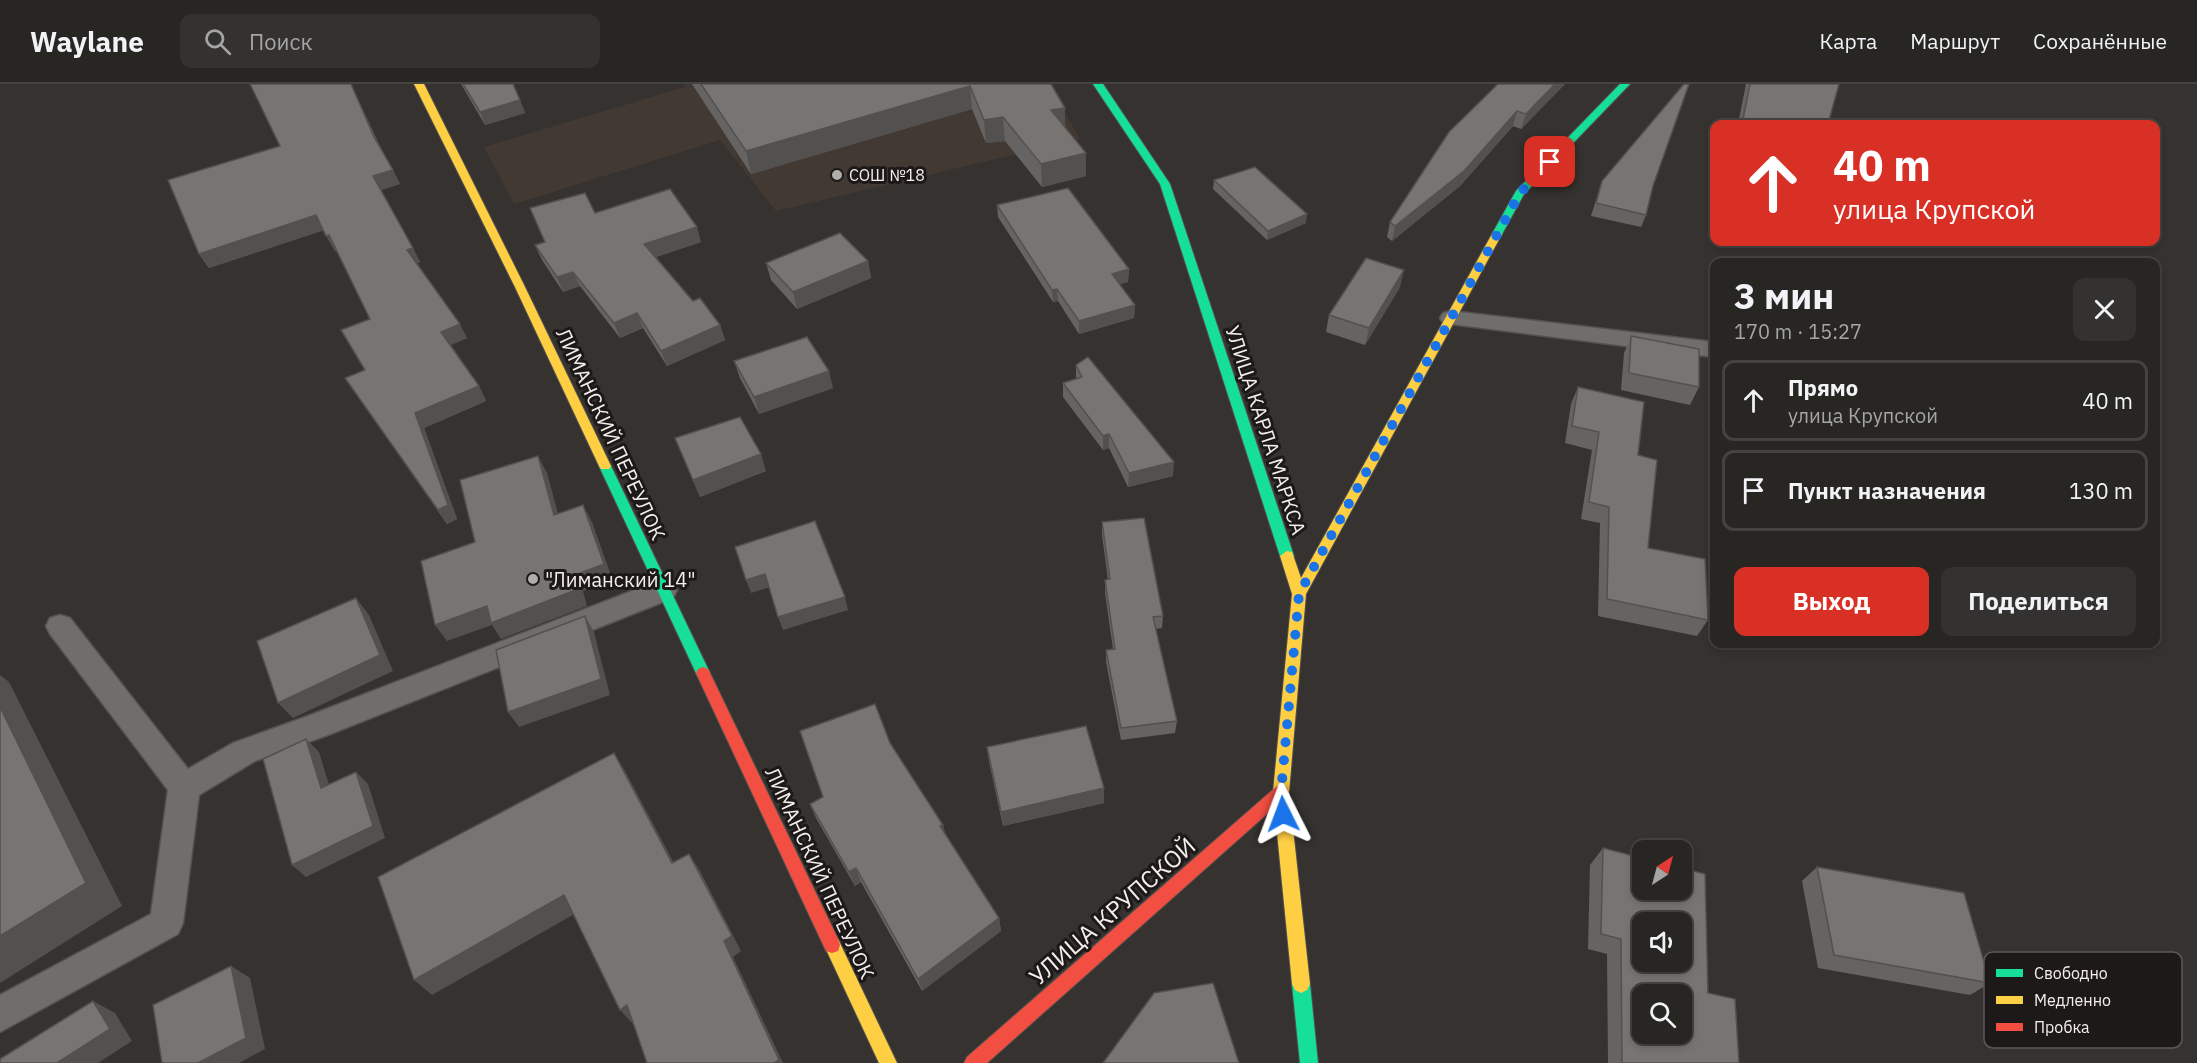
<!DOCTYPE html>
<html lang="ru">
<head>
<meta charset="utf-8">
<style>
  body { margin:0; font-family:"IBM Plex Sans",sans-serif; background:#343230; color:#f1f3f6; height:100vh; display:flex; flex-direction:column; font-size:22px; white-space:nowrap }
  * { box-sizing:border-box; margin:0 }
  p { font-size:20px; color:#a5a5a6 }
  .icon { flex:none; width:33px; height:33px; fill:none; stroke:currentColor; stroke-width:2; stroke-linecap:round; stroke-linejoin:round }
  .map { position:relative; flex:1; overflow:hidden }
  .drawer { position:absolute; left:1710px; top:174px; width:450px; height:390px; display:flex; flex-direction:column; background:#282623; border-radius:12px; box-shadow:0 3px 9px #0003,0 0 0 2px #444341 }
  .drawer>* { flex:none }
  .top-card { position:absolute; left:1710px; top:36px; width:450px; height:126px; border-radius:12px; box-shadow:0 3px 9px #0003,0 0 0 2px #444341; background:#d93025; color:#fff; overflow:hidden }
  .needle { width:39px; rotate:36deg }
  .controls { position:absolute; left:1632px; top:756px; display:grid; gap:12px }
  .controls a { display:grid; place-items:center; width:60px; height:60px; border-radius:12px; background:#282623; box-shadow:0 3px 9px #0003,0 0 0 2px #444341; font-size:30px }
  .pin { position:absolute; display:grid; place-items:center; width:51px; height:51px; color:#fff; margin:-26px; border-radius:12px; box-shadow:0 3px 9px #0006 }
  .me { position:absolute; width:66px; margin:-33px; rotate:357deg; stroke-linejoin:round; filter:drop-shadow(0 0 4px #0008) }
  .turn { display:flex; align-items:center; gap:21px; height:126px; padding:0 24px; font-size:27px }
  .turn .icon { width:78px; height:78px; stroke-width:2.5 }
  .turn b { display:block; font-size:42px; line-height:51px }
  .round { display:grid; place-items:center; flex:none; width:63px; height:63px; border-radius:12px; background:#343230 }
  .overview { display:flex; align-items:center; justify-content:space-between; height:102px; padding:0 24px }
  h1 { font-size:36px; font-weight:800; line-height:45px }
  .primary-button { display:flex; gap:12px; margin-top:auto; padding:12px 24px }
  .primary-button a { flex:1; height:69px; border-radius:12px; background:#d93025; color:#fff; font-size:24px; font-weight:800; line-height:69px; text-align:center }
  .primary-button a+a { background:#343230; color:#f1f3f6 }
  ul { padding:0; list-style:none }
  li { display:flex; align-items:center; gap:18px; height:81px; margin:0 12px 9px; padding:0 12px; border:3px solid #444341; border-radius:12px }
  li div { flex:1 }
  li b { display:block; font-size:22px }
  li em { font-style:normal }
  header { display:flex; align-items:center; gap:36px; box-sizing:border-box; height:84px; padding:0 30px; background:#282623; border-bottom:2px solid #444341 }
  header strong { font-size:28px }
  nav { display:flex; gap:33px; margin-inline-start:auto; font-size:21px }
  .search { width:420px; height:54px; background:#343230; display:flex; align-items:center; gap:15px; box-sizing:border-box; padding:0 21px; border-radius:12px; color:#a5a5a6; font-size:22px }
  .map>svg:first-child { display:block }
  .built { fill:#433933 }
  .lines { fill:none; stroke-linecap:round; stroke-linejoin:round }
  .lane-casing { stroke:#54514f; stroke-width:3 }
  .fast-casing { stroke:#54514f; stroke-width:2 }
  .slow-casing { stroke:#54514f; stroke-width:2 }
  .jam-casing { stroke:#54514f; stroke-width:2 }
  .lane { fill:#706e6c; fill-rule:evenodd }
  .fast { fill:#16e098; fill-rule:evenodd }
  .slow { fill:#ffcf43; fill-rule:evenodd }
  .jam { fill:#f24e42; fill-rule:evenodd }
  .wall { fill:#666462 }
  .shaded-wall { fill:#535150 }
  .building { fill:#777472; stroke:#535150; stroke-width:1.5; fill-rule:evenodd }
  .route { stroke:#1a73e8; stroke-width:10; stroke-dasharray:0 18 }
  .poi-dot { fill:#b1adaa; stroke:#1c1918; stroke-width:2 }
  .labels { text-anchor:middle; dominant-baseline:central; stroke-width:6; stroke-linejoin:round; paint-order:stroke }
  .far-poi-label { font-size:16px; fill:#f4efed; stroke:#1c1918; text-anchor:start }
  .street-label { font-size:20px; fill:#f4efed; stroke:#1c1918 }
  .poi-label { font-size:20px; fill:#f4efed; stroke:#1c1918; text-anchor:start }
  .near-street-label { font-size:24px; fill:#f4efed; stroke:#1c1918 }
  .key { fill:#1c1918; stroke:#5d5958; stroke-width:1.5 }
  .key-label { font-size:16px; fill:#f4efed }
</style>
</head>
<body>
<header>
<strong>Waylane</strong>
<div class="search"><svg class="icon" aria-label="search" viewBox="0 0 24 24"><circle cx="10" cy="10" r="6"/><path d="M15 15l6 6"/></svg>Поиск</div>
<nav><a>Карта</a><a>Маршрут</a><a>Сохранённые</a></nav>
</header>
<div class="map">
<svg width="2197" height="979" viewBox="0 0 2197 979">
  <rect width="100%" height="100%" fill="#35322f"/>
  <!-- built -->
  <path class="built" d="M 684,0 L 1049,0 L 1080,55 L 776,127 L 720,56 L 514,120 L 484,63 L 685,3 Z"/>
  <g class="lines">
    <!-- lane casing -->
    <g class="lane-casing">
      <g id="lane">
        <path d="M 1451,227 L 1714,258 L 1714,273 L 1443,239 L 1440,234 L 1443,229 Z"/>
        <path d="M 663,495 L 673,498 L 677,506 L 673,514 L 328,651 L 255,677 L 199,711 L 183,839 L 178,850 L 0,948 L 0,911 L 151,830 L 168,706 L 50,550 L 46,542 L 50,534 L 60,531 L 70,534 L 188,685 L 233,659 L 308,632 Z"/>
      </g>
    </g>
    <!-- fast casing -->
    <g class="fast-casing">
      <g id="fast">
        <path d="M 1093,0 L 1103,0 L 1170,100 L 1294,472 L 1292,476 L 1287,477 L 1280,472 L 1160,100 Z"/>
        <path d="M 1620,0 L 1630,0 L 1524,110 L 1501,152 L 1493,152 L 1492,150 L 1516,107 Z"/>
        <path d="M 605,377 L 611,382 L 710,589 L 708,593 L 703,595 L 698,593 L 696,589 L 599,382 Z"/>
        <path d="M 1301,891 L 1307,894 L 1310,900 L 1318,979 L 1300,979 L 1292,900 L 1295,894 Z"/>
      </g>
    </g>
    <!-- slow casing -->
    <g class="slow-casing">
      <g id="slow">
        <path d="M 414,0 L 424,0 L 525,203 L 611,382 L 609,385 L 601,385 L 599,382 L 515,203 Z"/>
        <path d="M 1497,147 L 1502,150 L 1306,510 L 1289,708 L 1310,900 L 1307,906 L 1301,909 L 1295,906 L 1292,900 L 1273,708 L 1292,510 L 1280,472 L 1287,467 L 1292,468 L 1301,494 L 1492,150 Z"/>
        <path d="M 832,853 L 838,855 L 897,979 L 879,979 L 824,861 L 826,855 Z"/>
      </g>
    </g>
    <!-- jam casing -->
    <g class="jam-casing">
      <g id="jam">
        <path d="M 703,583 L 708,585 L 710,589 L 838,855 L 840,861 L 838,867 L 832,869 L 826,867 L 696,589 L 698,585 Z"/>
        <path d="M 1281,701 L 1286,703 L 1289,708 L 1286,713 L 987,979 L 964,979 L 967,973 L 1276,703 Z"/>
      </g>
    </g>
    <!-- lane -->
    <use href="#lane" class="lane"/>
    <!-- fast -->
    <use href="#fast" class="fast"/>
    <!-- slow -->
    <use href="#slow" class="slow"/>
    <!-- jam -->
    <use href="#jam" class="jam"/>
  </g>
  <!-- wall -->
  <g class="wall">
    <path d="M 351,0 L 379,60 L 400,100 L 381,106 L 420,178 L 417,179 L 467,254 L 450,261 L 479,302 L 486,317 L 424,344 L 457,435 L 447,440 L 345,294 L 365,286 L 370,235 L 336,166 L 335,167 L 323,146 L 209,184 L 199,170 L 280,62 Z"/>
    <path d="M 461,0 L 513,0 L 525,29 L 485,41 Z"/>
    <path d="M 692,0 L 1051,0 L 1065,44 L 1086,92 L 1042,103 L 1005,57 L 986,59 L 972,25 L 751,90 Z"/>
    <path d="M 1498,0 L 1565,0 L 1521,45 L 1513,42 L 1460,102 L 1392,157 L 1387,153 L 1390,138 Z"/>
    <path d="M 1746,0 L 1839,0 L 1828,40 L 1738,40 Z"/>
    <path d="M 1214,96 L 1306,139 L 1267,156 L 1213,105 Z"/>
    <path d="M 1602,97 L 1653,102 L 1646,131 L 1641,143 L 1591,132 Z"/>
    <path d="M 997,121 L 1129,185 L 1128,198 L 1120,200 L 1135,221 L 1134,234 L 1079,250 L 1058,217 L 1053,218 L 998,133 Z"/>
    <path d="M 595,129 L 701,158 L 656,173 L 693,217 L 720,241 L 725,256 L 667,282 L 643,244 L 620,254 L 580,202 L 563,208 L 542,176 L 535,161 L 545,158 Z"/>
    <path d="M 868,177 L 871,194 L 797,225 L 771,196 L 766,179 Z"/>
    <path d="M 1400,203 L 1365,261 L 1326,248 L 1329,231 Z"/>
    <path d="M 1631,252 L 1699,303 L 1690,321 L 1621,306 L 1624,269 Z"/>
    <path d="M 734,277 L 833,304 L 759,330 L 740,294 Z"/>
    <path d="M 1076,281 L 1173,392 L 1128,403 L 1109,364 L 1103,366 L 1063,313 L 1063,299 L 1076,295 Z"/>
    <path d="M 1578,303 L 1638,371 L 1648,464 L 1708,536 L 1697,552 L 1598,532 L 1600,439 L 1581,435 L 1592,366 L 1565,359 L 1571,320 Z"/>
    <path d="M 675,354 L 766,387 L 700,413 Z"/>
    <path d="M 1102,438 L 1163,532 L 1162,544 L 1156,545 L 1177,637 L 1175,649 L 1121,656 L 1106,578 L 1106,566 L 1113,565 L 1105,509 L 1105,496 L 1108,496 L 1102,451 Z"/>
    <path d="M 890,659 L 946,751 L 999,834 L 1001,847 L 922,907 L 861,798 L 855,802 L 816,734 L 810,720 L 823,713 Z"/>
    <path d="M 987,663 L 1104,719 L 1003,742 L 989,678 Z"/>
    <path d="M 1603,764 L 1708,909 L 1739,979 L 1608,979 L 1607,870 L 1588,865 L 1590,781 Z"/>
    <path d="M 1817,783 L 1990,899 L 1970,911 L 1818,884 L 1802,797 Z"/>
  </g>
  <!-- shaded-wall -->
  <g class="shaded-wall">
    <path d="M 351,0 L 354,7 L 382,67 L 374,53 Z"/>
    <path d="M 1555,0 L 1565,0 L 1521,45 L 1526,30 Z"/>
    <path d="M 970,2 L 972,25 L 751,90 L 746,67 Z"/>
    <path d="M 520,16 L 525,29 L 485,41 L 480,28 Z"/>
    <path d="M 1065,24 L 1065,47 L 1051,26 Z"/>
    <path d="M 1517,27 L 1513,42 L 1460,102 L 1392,157 L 1395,142 Z"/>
    <path d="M 1003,33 L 1005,57 L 986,59 L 984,36 Z"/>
    <path d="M 1086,69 L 1086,92 L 1042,103 L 1041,80 Z"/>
    <path d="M 393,86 L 400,100 L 380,106 L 373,92 Z"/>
    <path d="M 1307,130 L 1306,139 L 1267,156 L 1268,147 Z"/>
    <path d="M 316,131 L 325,146 L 209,184 L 199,170 Z"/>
    <path d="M 697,143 L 701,158 L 650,175 L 644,160 Z"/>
    <path d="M 329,151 L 338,166 L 335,167 L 326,152 Z"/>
    <path d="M 413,164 L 420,178 L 415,180 L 407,166 Z"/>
    <path d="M 868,177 L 871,194 L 797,225 L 793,208 Z"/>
    <path d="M 1129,185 L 1128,198 L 1112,202 L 1112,190 Z"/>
    <path d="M 1404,186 L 1400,203 L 1365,261 L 1369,244 Z"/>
    <path d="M 573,188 L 580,202 L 563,208 L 557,193 Z"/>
    <path d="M 1057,205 L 1058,217 L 1053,218 L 1052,206 Z"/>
    <path d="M 1135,221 L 1134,234 L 1079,250 L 1079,237 Z"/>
    <path d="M 637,229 L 643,244 L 620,254 L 614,239 Z"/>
    <path d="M 460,240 L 467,254 L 449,262 L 441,248 Z"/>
    <path d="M 720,241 L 725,256 L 667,282 L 661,267 Z"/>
    <path d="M 829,287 L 833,304 L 759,330 L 754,313 Z"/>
    <path d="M 479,302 L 486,317 L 424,344 L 457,435 L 447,440 L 438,426 L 415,329 Z"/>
    <path d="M 1109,350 L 1109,364 L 1103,366 L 1103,352 Z"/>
    <path d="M 761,370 L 766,387 L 700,413 L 693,396 Z"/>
    <path d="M 538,372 L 547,389 L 563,448 L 554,431 Z"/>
    <path d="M 1174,378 L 1173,392 L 1128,403 L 1129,389 Z"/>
    <path d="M 583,421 L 592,438 L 613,497 L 583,507 L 587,522 L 501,555 L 492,541 L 447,557 L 435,541 L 575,491 Z"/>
    <path d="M 765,490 L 770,503 L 751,509 L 746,496 Z"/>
    <path d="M 845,513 L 848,526 L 783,546 L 778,533 Z"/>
    <path d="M 356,514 L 369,531 L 393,587 L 293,634 L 278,619 Z"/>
    <path d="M 585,532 L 594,548 L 610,611 L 519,643 L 508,628 Z"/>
    <path d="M 0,591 L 9,598 L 122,822 L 0,899 Z"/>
    <path d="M 306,655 L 319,668 L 334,717 L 321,704 Z"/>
    <path d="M 614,669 L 625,687 L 683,796 L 672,779 Z"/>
    <path d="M 356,688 L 368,700 L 385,754 L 306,793 L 292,781 Z"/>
    <path d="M 1104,704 L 1104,719 L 1003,742 L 1001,728 Z"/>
    <path d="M 943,741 L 947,755 L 940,742 Z"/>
    <path d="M 689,770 L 700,787 L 741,867 L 733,873 L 783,979 L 774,979 L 724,857 Z"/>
    <path d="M 856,784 L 861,798 L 855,802 L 849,788 Z"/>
    <path d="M 564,811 L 578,828 L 432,911 L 414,896 Z"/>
    <path d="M 999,834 L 1001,847 L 922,907 L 918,895 Z"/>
    <path d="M 231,882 L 250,894 L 265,965 L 239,979 L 198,979 Z"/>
    <path d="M 93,917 L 115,929 L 132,957 L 98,979 L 57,979 Z"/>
    <path d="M 627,921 L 640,936 L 633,940 L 620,926 Z"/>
  </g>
  <!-- building -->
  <g class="building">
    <path d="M 250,0 L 351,0 L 374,53 L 393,86 L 373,92 L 413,164 L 407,166 L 460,240 L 441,248 L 479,302 L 415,329 L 448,421 L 438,426 L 345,294 L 365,286 L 341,246 L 370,235 L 329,151 L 326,152 L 316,131 L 199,170 L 168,96 L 280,62 Z"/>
    <path d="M 463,0 L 513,0 L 520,16 L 480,28 Z"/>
    <path d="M 701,0 L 1051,0 L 1065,24 L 1051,26 L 1086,69 L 1041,80 L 1003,33 L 984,36 L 970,2 L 746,67 Z"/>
    <path d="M 1498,0 L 1555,0 L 1526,30 L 1517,27 L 1464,87 L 1395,142 L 1390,138 L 1449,48 Z"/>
    <path d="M 1684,0 L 1689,0 L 1653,102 L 1646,131 L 1596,119 L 1602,97 Z"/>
    <path d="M 1750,0 L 1839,0 L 1828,40 L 1742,40 Z"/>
    <path d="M 1255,83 L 1307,130 L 1268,147 L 1214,96 Z"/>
    <path d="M 1068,104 L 1129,185 L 1112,190 L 1135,221 L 1079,237 L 1057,205 L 1052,206 L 997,121 Z"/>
    <path d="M 670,105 L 697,143 L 644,160 L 693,217 L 700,214 L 720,241 L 661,267 L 637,229 L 614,239 L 573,188 L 557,193 L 535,161 L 545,158 L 530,124 L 585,109 L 595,129 Z"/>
    <path d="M 840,149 L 868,177 L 793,208 L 766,179 Z"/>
    <path d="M 1366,174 L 1404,186 L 1369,244 L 1329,231 Z"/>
    <path d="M 1631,252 L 1699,265 L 1699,303 L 1629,289 Z"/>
    <path d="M 807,253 L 829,287 L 754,313 L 734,277 Z"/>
    <path d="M 1088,273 L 1174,378 L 1129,389 L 1109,350 L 1103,352 L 1063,299 L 1082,293 L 1076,281 Z"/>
    <path d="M 1578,303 L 1644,318 L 1638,371 L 1657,376 L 1648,464 L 1705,475 L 1708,536 L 1607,515 L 1609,423 L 1589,418 L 1599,348 L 1572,342 Z"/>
    <path d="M 740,333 L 761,370 L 693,396 L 675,354 Z"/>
    <path d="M 538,372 L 554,431 L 583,421 L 604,480 L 575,491 L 578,505 L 491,539 L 487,522 L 435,541 L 421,477 L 475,458 L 460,396 Z"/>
    <path d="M 1144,434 L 1163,532 L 1153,533 L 1177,637 L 1121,644 L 1106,566 L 1115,565 L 1105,496 L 1110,495 L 1102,438 Z"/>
    <path d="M 815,437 L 845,513 L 778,533 L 765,490 L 746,496 L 735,463 Z"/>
    <path d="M 356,514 L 380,571 L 278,619 L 257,557 Z"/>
    <path d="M 585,532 L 601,595 L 508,628 L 496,566 Z"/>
    <path d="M 875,620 L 890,659 L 943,741 L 940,742 L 999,834 L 918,895 L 856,784 L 849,788 L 810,720 L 823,713 L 800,647 Z"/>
    <path d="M 0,623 L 86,799 L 0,852 Z"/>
    <path d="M 1086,642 L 1104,704 L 1001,728 L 987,663 Z"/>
    <path d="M 306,655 L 321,704 L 356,688 L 373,742 L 292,781 L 263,675 Z"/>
    <path d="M 614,669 L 672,779 L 689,770 L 732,852 L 724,857 L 779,976 L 774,979 L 647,979 L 627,921 L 620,926 L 564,811 L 414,896 L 378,793 Z"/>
    <path d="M 1603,764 L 1642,774 L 1642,806 L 1682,806 L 1682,784 L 1705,790 L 1708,909 L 1735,915 L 1739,979 L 1622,979 L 1621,855 L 1601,850 ZM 1642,838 L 1682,838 L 1682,878 L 1642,878 ZM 1642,910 L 1682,910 L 1682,950 L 1642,950 Z"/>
    <path d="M 1817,783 L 1964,809 L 1990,899 L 1834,871 Z"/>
    <path d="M 231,882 L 246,954 L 198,979 L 162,979 L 153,921 Z"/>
    <path d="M 1213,899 L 1239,979 L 1103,979 L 1154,909 Z"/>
    <path d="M 93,917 L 110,945 L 57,979 L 0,979 L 0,975 Z"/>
  </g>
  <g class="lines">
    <!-- route -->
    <path class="route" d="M 1283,730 L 1281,708 L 1299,510 L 1520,109 L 1550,78"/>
  </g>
  <!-- markers -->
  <g class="poi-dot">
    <circle cx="837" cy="91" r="6"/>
    <circle cx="533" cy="495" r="6"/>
  </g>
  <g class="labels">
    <!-- far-poi labels -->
    <g class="far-poi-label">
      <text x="849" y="91">СОШ №18</text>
    </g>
    <!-- street labels -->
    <g class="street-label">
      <text transform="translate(1266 346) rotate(72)">УЛИЦА КАРЛА МАРКСА</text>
      <text transform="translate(611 350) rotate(65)">ЛИМАНСКИЙ ПЕРЕУЛОК</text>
      <text transform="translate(820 789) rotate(65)">ЛИМАНСКИЙ ПЕРЕУЛОК</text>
    </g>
    <!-- poi labels -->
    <g class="poi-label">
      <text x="545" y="495">"Лиманский 14"</text>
    </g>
    <!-- near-street labels -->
    <g class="near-street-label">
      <text transform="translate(1112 827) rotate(-41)">УЛИЦА КРУПСКОЙ</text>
    </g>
  </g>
  <!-- legend -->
  <rect x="1984" y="868" width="198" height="96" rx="9" class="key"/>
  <rect x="1996" y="885" width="27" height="8" fill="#16e098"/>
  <rect x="1996" y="912" width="27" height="8" fill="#ffcf43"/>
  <rect x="1996" y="939" width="27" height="8" fill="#f24e42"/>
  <g class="key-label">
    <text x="2034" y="895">Свободно</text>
    <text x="2034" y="922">Медленно</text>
    <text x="2034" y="949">Пробка</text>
  </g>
</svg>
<div class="controls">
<a><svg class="needle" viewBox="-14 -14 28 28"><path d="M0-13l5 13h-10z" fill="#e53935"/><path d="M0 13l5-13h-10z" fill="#a5a5a6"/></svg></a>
<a><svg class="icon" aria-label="sound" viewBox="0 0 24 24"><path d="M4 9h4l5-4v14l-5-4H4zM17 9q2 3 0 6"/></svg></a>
<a><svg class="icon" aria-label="search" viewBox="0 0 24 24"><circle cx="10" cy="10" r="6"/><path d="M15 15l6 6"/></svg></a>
</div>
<div class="pin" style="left:1550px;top:78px;background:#d93025"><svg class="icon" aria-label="arrive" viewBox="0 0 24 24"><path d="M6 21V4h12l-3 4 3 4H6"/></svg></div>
<svg class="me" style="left:1283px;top:730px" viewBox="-20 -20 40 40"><path d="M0-17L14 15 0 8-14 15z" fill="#1a73e8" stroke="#fff" stroke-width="4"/></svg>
<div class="top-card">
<div class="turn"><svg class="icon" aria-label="ahead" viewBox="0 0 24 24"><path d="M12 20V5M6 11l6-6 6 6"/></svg><div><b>40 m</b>улица Крупской</div></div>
</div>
<section class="drawer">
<div class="overview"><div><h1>3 мин</h1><p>170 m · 15:27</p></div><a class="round"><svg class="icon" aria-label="close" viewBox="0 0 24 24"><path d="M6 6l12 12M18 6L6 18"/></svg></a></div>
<ul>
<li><svg class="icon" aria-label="ahead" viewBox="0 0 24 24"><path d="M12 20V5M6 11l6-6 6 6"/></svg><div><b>Прямо</b><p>улица Крупской</p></div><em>40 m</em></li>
<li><svg class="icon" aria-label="arrive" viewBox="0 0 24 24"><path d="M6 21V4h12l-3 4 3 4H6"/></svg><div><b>Пункт назначения</b></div><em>130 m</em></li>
</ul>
<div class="primary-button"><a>Выход</a><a>Поделиться</a></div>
</section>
</div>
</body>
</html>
